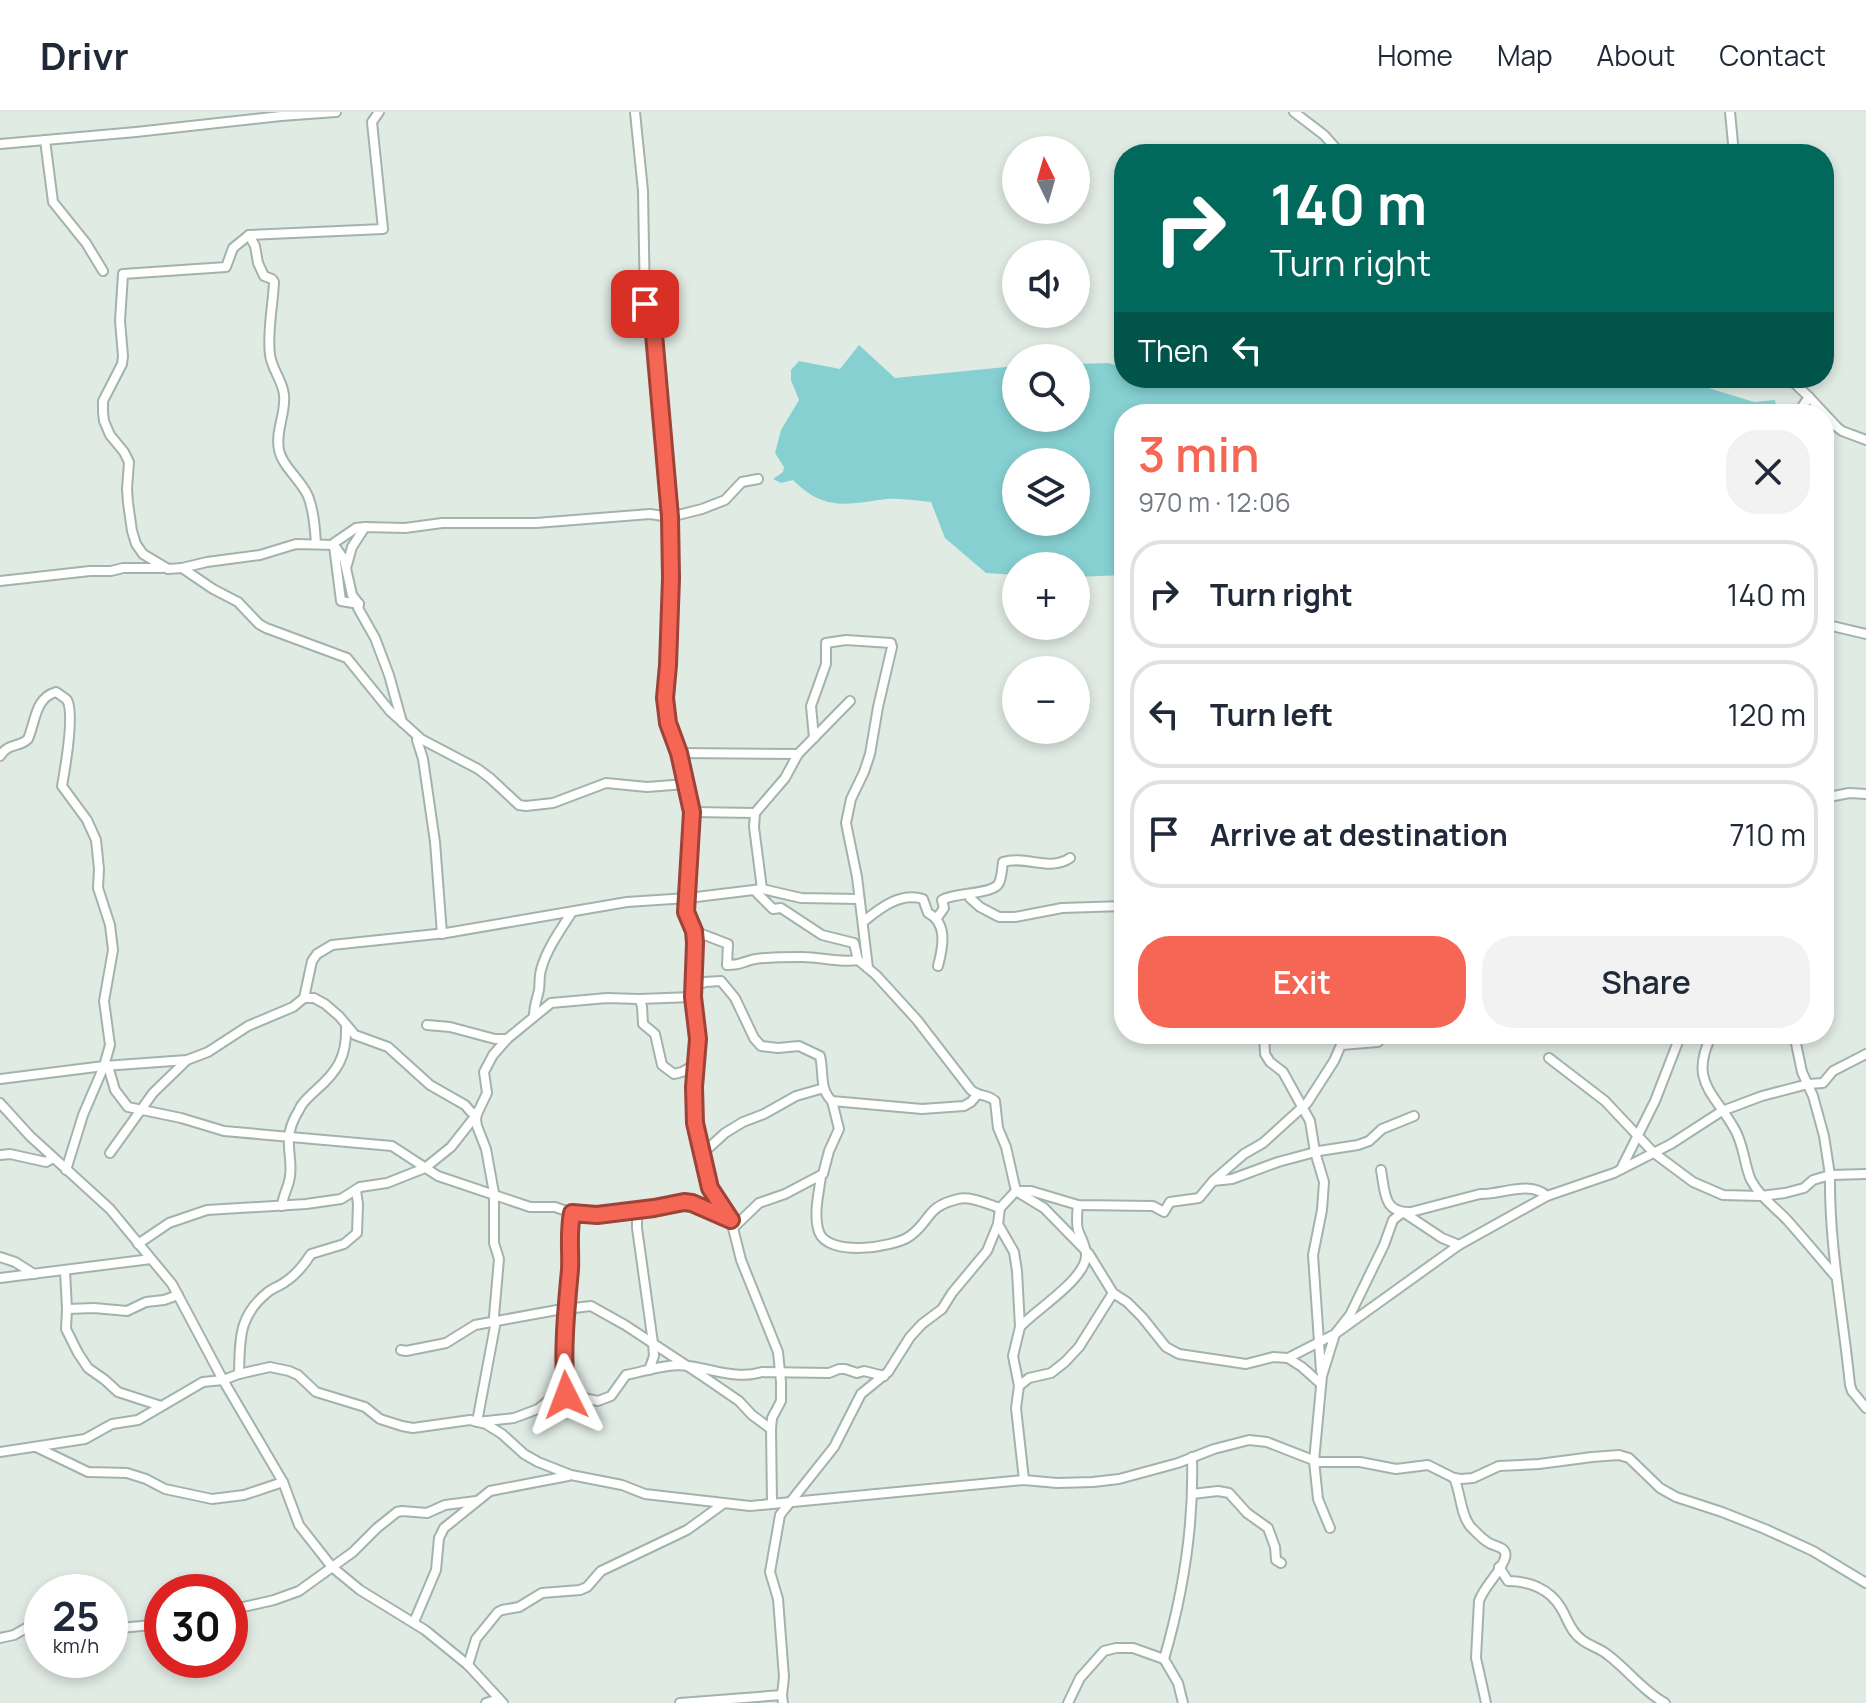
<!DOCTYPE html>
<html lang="en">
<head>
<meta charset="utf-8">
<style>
  body { margin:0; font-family:Manrope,sans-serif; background:#f2f2f3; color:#1f2937; height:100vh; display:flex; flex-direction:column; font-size:30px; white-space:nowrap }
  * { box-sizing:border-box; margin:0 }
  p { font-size:26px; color:#747a83 }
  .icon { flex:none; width:44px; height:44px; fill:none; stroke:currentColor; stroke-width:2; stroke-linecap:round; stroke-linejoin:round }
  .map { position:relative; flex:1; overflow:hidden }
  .panel { position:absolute; left:1114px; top:292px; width:720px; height:640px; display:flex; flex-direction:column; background:#fff; border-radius:32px; box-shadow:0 4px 12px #0003 }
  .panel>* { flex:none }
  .top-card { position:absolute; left:1114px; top:32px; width:720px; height:244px; border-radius:32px; box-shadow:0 4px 12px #0003; background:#00695c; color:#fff; overflow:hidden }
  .needle { width:52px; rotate:355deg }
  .fabs { position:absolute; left:1002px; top:24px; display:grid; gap:16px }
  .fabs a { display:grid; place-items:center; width:88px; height:88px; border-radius:50%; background:#fff; box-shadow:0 4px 12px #0003; font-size:40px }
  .speed { position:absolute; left:24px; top:1462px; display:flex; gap:16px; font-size:40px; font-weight:700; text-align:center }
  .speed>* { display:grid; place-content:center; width:104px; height:104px; border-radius:50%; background:#fff; box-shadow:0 4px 12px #0003; line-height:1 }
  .speed small { font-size:20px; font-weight:400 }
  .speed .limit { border:12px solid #d22; background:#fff; color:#111 }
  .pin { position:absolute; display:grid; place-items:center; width:68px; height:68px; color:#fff; margin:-34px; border-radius:16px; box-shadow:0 4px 12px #0006 }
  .me { position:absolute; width:88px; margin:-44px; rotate:357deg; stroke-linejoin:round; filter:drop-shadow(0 0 6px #0008) }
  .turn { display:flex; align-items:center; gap:28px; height:168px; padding:0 24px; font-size:36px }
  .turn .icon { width:104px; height:104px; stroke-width:2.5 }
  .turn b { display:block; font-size:56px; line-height:68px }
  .then { display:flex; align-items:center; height:76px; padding:0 24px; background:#0003; gap:16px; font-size:30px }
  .round { display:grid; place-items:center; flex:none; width:84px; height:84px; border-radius:32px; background:#f2f2f3 }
  .overview { display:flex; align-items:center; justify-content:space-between; height:136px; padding:0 24px }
  h1 { font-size:48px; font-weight:600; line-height:60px; color:#f56654 }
  .primary-button { display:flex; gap:16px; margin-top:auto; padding:16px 24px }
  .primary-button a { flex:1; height:92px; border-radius:32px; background:#f56654; color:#fff; font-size:32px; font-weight:600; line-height:92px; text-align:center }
  .primary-button a+a { background:#f2f2f3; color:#1f2937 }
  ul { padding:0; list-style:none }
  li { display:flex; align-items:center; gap:24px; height:108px; margin:0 16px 12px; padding:0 8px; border:4px solid #e0e1e3; border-radius:32px }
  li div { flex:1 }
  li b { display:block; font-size:30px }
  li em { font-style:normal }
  header { display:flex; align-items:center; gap:48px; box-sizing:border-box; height:112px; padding:0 40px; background:#fff; border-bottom:2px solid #e0e1e3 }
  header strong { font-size:38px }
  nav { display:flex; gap:44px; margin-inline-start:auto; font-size:28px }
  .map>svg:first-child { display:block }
  .water { fill:#86d0d2; fill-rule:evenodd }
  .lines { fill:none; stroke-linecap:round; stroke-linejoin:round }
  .street-casing { stroke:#a3b3ab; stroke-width:12 }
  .street { stroke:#fff; stroke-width:8 }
  .route-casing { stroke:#9f4237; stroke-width:20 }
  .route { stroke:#f56654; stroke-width:14 }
</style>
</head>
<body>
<header>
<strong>Drivr</strong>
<nav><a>Home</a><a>Map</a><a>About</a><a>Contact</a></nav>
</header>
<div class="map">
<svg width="1866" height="1591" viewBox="0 0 1866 1591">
  <rect width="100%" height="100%" fill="#e0ebe4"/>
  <!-- water -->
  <path class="water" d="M 859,233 L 895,266 L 1016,254 L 1016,306 L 1076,306 L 1076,252 L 1108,251 L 1124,255 L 1124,266 L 1163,266 L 1167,268 L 1169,266 L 1676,266 L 1754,290 L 1775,288 L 1778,302 L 1124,302 L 1124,463 L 1076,465 L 1076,454 L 1016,454 L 1016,463 L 986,461 L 945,426 L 931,390 C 917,389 901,386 887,387 C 846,392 825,400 793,368 L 781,371 L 773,367 L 783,360 L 784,355 L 775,341 L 781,318 L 799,288 L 791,268 L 791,258 L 799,249 L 840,257 ZM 1076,350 L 1076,410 L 1016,410 L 1016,350 Z"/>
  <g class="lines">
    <!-- street casing -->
    <g class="street-casing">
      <g id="street">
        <path d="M 379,0 L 372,10 L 383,117 L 249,123 L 233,136 L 226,155 L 123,162 L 120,209 L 123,244 L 122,252 L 103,289 L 103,300 L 104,309 L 110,323 L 124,340 L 129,350 L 127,377 L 128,391 L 132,419 L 136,432 L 143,442 L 168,457 L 182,456 L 207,450 L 260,443 L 296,432 L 334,433 L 334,431 L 356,416 L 365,415 L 405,416 L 442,411 L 536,411 L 650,402 L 670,405 L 702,397 L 725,388 L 742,370 L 758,367"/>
        <path d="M 635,0 L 643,79 L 645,192 L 647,206 L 654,222 L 670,405 L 671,466 L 668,553 L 665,586 L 668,611 L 679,641 L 692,700 L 686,800 L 694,819 L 695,831 L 693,885 L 698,927 L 694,975 L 695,1011 L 710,1076 L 731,1108 L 741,1148 L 778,1240 L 781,1270 L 781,1289 L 772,1306 L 771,1317 L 772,1391"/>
        <path d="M 1294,0 L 1324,23 L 1341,42"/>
        <path d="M 1730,0 L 1734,42"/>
        <path d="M 45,28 L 53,90 L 86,131 L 103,159"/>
        <path d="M 0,32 L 136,20 L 281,4 L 336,0"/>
        <path d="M 249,123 L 255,134 L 258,151 L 264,164 L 272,167 L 274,170 C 273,194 267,219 270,243 C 272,258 283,269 284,283 C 286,302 275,319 279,338 C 282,354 301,368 308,384 C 314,399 315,417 316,432"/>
        <path d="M 1789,266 L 1809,285 L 1837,315 L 1842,319 L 1866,328"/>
        <path d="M 1797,302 L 1809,285"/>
        <path d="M 334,433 L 344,447 L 352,483 L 359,492 L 358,496 L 375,526 L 389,563 L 402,610"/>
        <path d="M 334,434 L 341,489 L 359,492"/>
        <path d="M 347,453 L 352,435 L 365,415"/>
        <path d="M 182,456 L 213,477 L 238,490 L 259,512 L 266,516 L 347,546 L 390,599 L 421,627 L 478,657 L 490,666 L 519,693 L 526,694 L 553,691 L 606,671 L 647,675 L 686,672"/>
        <path d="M 0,469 L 90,459 L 111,459 L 123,456 L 162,456"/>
        <path d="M 1824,510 L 1832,514 L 1866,522"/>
        <path d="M 814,626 L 811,594 L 826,552 L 826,531 L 846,528 L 891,531 L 892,535 L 878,595 L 870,642 L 864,660 L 851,687 L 846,711 L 857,765 L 868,856"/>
        <path d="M 417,628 L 423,647 L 435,730 L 442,822"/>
        <path d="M 679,641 L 798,642"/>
        <path d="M 0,644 C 9,630 19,636 28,627 C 36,608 35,586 56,580 C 59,582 65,586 67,588 C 75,602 65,657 62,674 L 87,708 L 96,728 L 99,757 L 98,776 L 110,813 L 113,838 L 104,889 L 110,933 L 104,954 L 83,1003 L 66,1058"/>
        <path d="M 1824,686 L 1849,681 L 1866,682"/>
        <path d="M 692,700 L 755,701"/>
        <path d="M 762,777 L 754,715 L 755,701 L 785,666 L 798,642 L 850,589"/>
        <path d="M 755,779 L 773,797 L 781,796 L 822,823 L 854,831 L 858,848 L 876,863 L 917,908 L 971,978 C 979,985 988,982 995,989 L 998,1016 L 1006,1035 L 1016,1079 L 1044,1096 L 1089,1142 L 1113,1181 L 1127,1190 L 1142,1205 L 1166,1235 L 1179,1242 L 1246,1252 L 1273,1245 L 1288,1246 L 1302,1255 L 1321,1272"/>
        <path d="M 970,782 L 970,786 L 980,795 L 999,805 L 1015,805 L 1062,796 L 1124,794"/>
        <path d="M 937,806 L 944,796 L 942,788 C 955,780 993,783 999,771 C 1002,765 1002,756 1003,750 C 1026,743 1049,760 1070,746"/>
        <path d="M 863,810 C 880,796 900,780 923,787 L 928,801 C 948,811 943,835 938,854"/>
        <path d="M 694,819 L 728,832 L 727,853 C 741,853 740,851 751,848 C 762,845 790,845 802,845 C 822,845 839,851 858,848"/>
        <path d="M 695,878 L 696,874 L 705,870 L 721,869 L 735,886 L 754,926 L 761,934 L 778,936 L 799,934 L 820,944 C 824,960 819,977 832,989 L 922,997 L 964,994 L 971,990 L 977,983"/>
        <path d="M 693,885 L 639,887 L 607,886 L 551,891 L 507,927 L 493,943 L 484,960 L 487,981 L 477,1002 L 476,1007 L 477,1014 L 486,1037 L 494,1081 L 494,1131 L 499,1147 L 494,1204 L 495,1214 L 477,1310 L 514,1306 L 538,1297 L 554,1284 L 569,1283 L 598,1289 L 611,1284 L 626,1263 C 646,1259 668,1251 688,1254 C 713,1257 737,1268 762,1260 L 829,1261 L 839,1257 L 845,1257 L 857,1261 L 864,1259 L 884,1264"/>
        <path d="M 639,887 L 642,894 L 643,912 L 655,922 L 662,953 L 674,962 L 682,960 L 696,952"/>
        <path d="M 534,904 C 534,894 537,887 539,878 C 540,871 539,865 541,858 C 546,838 561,817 572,800"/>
        <path d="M 427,913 L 450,915 L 495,927 L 507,927"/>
        <path d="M 1264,922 L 1265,942 L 1270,950 L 1283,960 L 1310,1009 L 1315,1040 L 1324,1070 L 1322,1098 L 1313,1143 L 1321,1259"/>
        <path d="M 1712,922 C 1689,969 1712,978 1734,1016 C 1744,1032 1744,1053 1751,1068 C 1760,1085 1775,1095 1788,1109 C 1804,1127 1820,1146 1836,1165"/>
        <path d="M 1794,922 L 1802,960 L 1813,984 L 1824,1024 L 1830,1063 L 1866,1062"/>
        <path d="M 1549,946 L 1605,989 L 1654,1041 L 1693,1070 L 1723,1083 L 1761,1084 L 1785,1081 L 1804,1076 L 1813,1068 L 1830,1063 C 1829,1134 1843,1202 1850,1273 L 1852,1279 L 1866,1296"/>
        <path d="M 108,954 L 115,978 L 128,995 L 181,1006 L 224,1019 L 392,1034 L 438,1064 L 530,1095 L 555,1095 L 572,1101 L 597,1103 L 654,1096 L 684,1090 L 692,1091 L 731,1108"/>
        <path d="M 0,967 L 104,954 L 187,948 L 208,940 L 248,914 L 293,895 L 304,886 L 312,849 L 317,842 L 332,833 L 446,821 L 627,790 L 688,786 L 762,777 L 801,786 L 859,787"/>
        <path d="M 0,991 L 30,1024 L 110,1097 L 172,1172 L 223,1268 L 283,1370 L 299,1413 L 332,1455 L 360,1478 L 425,1518 L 468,1553 L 503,1591"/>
        <path d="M 110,1041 L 153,981 L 187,948"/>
        <path d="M 702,1042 L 725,1021 L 743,1010 L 764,1002 L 796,984 L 824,976"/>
        <path d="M 0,1043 L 10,1042 L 46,1050 L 53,1046"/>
        <path d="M 1621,1057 L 1655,989 L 1681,922"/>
        <path d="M 1381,1058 C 1385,1079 1383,1102 1411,1100 L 1480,1082 C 1501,1083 1529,1068 1547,1084"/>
        <path d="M 821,1064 C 819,1081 813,1103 819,1120 C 828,1145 893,1136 910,1124 C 932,1108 925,1095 958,1087 C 971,1084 987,1092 1000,1096"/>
        <path d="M 1214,1068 L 1244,1042 L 1263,1031 L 1307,991 L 1334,949 L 1341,933 L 1378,930 L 1378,922"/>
        <path d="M 282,1094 C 283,1082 289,1075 290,1064 C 292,1051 288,1039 289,1027 C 289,1017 294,1006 299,998 C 302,990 309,985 315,979 C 337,960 347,945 346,915"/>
        <path d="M 637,1098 L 637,1116 L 653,1231 L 654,1244 L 649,1258"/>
        <path d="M 998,1112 L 1014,1140 L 1017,1159 L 1020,1215 L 1013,1244 L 1019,1274 L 1016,1296 L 1024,1368"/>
        <path d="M 733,1116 L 759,1091 L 785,1082 L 823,1062 L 829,1039 L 839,1017 L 832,989"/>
        <path d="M 138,1132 L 169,1111 L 207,1098 L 306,1092 L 341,1087 L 360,1075 L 387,1071 L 425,1056 L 451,1035 L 477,1002 L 471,1000 L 465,993 L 430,973 L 388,935 L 355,923 L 339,904 L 325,892 L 314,886 L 304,886"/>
        <path d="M 0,1145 L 15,1150 L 34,1162"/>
        <path d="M 65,1159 L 67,1197 L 66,1217 L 78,1241 L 88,1256 L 105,1268 L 118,1280 L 161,1294"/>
        <path d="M 0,1166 L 151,1147"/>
        <path d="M 67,1197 L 94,1196 L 127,1199 L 146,1190 L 164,1188 L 178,1183"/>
        <path d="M 1020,1215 C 1035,1198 1088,1166 1086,1142 C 1086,1134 1081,1126 1078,1118 C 1076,1110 1077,1102 1078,1093"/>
        <path d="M 401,1238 L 406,1239 L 446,1231 L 475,1213 L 557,1198 L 591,1194 L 625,1213 L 704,1265 L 739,1289 L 752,1303 L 771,1317"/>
        <path d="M 1288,1246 L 1335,1222 L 1350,1203 L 1384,1133 L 1393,1108 L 1403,1100 L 1442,1126 L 1459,1133"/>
        <path d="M 239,1262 C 240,1227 238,1204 268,1180 C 273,1176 280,1174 285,1170 C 296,1163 304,1153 311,1142 L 344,1132 L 357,1121 L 358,1092 L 356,1078"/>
        <path d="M 1019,1274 L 1029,1266 L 1051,1261 L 1065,1250 L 1079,1235 L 1113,1181"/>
        <path d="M 566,1283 C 562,1241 566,1200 570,1158 C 571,1137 568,1122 572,1101"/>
        <path d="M 36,1335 L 88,1360 L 127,1361 L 146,1367 L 165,1377 L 212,1387 L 244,1383 L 283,1370"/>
        <path d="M 0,1340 L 85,1327 L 112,1312 L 138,1308 L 203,1270 L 223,1268 L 239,1262 L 270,1255 L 289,1259 L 298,1263 L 316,1280 L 365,1295 L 380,1307 L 402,1314 L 413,1316 L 470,1308 L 486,1312 L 502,1322 L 524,1342 L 538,1350 L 571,1363 L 622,1373 L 645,1382 L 750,1394 L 1024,1368 L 1057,1371 L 1093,1370 L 1119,1367 L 1178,1351 L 1214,1337 L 1249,1328 L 1267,1330 L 1318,1350 L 1360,1350 L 1396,1357 L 1428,1353 L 1454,1366 L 1461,1367 L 1473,1366 L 1499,1354 L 1539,1352 L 1592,1345 L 1619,1343 L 1629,1346 L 1660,1376 L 1676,1385 L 1722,1400 L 1765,1417 L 1813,1439 L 1866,1471"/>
        <path d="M 1454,1366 C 1461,1381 1460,1401 1470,1414 C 1475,1419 1482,1427 1489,1431 C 1496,1435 1508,1435 1505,1446 C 1501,1460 1484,1474 1479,1489 L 1476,1546 L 1486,1591"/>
        <path d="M 1192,1382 L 1218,1379 L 1229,1381 L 1247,1401 L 1268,1416 L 1275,1435 L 1276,1448 L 1281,1451"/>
        <path d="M 1330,1416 L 1318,1387 L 1314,1349 L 1322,1264 L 1335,1222 L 1459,1133 L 1547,1084 L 1614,1061 L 1671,1032 L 1722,999 L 1762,984 L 1808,972 L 1823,971 L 1833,959 L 1866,942"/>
        <path d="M 1499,1455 L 1508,1469 C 1529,1469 1550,1477 1561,1496 C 1567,1506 1571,1520 1581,1527 C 1589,1534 1600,1536 1608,1543 C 1628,1558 1643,1579 1665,1591"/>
        <path d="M 230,1498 L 274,1488 L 299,1479 L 353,1440 L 377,1416 L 397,1400 L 402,1399 L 427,1401 L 445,1393 L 476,1389"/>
        <path d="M 414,1510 L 436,1458 L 439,1426 L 444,1416 L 490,1379 L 568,1364"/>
        <path d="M 110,1517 L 162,1512"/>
        <path d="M 0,1526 L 14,1523 L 42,1507"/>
        <path d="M 468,1553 L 476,1527 L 498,1500 L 502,1498 L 519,1495 L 542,1481 L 580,1478 L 587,1475 L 601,1459 L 687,1418 L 723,1392"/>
        <path d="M 486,1591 L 499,1587"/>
        <path d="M 680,1591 L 782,1583"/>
        <path d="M 783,1591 L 782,1583 L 784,1565 L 778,1487 L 770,1460 L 780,1403 L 834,1335 L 861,1282 L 888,1260 L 910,1225 L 922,1212 L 942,1197 L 952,1181 L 987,1139 L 998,1112 L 1000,1096 L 1016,1079 L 1031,1079 L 1078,1093 L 1153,1094 L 1164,1100 L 1170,1090 L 1199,1086 L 1213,1069 L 1232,1067 L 1278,1050 L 1319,1039 L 1358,1033 L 1369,1029 L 1382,1017 L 1414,1004"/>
        <path d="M 1068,1591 L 1080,1566 L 1104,1539 L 1116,1536 L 1133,1536 L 1164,1547"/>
        <path d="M 1183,1591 L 1178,1571 L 1164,1547 C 1183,1482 1194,1413 1192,1345"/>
      </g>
    </g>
    <!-- street -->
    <use href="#street" class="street"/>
  </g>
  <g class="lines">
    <!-- route casing -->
    <g class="route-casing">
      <path id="route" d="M 566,1283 C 562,1241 566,1200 570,1158 C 571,1137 568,1123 572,1101 L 597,1103 L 654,1096 L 684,1090 L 692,1091 L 731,1108 L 710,1076 L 695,1011 L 694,975 L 698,927 L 693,885 L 695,831 L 694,819 L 686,800 L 692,700 L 679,641 L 668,611 L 665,586 L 668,553 L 671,466 L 670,405 L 654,222 L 647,206 L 645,192"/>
    </g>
    <!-- route -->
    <use href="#route" class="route"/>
  </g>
</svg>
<div class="fabs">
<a><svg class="needle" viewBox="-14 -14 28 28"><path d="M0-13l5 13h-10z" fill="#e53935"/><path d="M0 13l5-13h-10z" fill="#747a83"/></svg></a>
<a><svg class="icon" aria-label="sound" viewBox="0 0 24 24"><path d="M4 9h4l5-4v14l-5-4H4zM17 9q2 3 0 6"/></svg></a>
<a><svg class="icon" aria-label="search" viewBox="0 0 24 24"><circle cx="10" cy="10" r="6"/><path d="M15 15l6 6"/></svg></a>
<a><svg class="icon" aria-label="layers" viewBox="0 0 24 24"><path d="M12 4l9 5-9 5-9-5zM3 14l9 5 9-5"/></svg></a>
<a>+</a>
<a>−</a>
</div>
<div class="speed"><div>25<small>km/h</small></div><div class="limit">30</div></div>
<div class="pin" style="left:645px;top:192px;background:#d93025"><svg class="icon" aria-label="arrive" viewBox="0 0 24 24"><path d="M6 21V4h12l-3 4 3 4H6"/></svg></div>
<svg class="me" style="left:566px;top:1283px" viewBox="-20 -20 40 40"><path d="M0-17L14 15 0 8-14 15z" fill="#f56654" stroke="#fff" stroke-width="4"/></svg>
<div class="top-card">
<div class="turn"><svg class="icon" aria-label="right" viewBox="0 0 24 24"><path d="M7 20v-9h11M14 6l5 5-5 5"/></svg><div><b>140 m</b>Turn right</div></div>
<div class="then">Then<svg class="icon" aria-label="left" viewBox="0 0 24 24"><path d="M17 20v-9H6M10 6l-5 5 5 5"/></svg></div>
</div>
<section class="panel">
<div class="overview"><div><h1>3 min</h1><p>970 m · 12:06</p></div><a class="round"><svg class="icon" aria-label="close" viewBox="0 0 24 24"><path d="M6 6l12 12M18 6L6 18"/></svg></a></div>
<ul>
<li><svg class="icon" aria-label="right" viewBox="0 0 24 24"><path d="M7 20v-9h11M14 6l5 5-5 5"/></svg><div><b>Turn right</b></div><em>140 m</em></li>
<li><svg class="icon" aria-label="left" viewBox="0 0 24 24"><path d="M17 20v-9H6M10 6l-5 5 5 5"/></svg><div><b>Turn left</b></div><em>120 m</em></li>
<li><svg class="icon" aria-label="arrive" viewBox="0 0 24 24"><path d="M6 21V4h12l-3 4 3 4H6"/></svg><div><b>Arrive at destination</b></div><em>710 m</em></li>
</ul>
<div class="primary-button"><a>Exit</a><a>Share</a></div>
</section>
</div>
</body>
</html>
